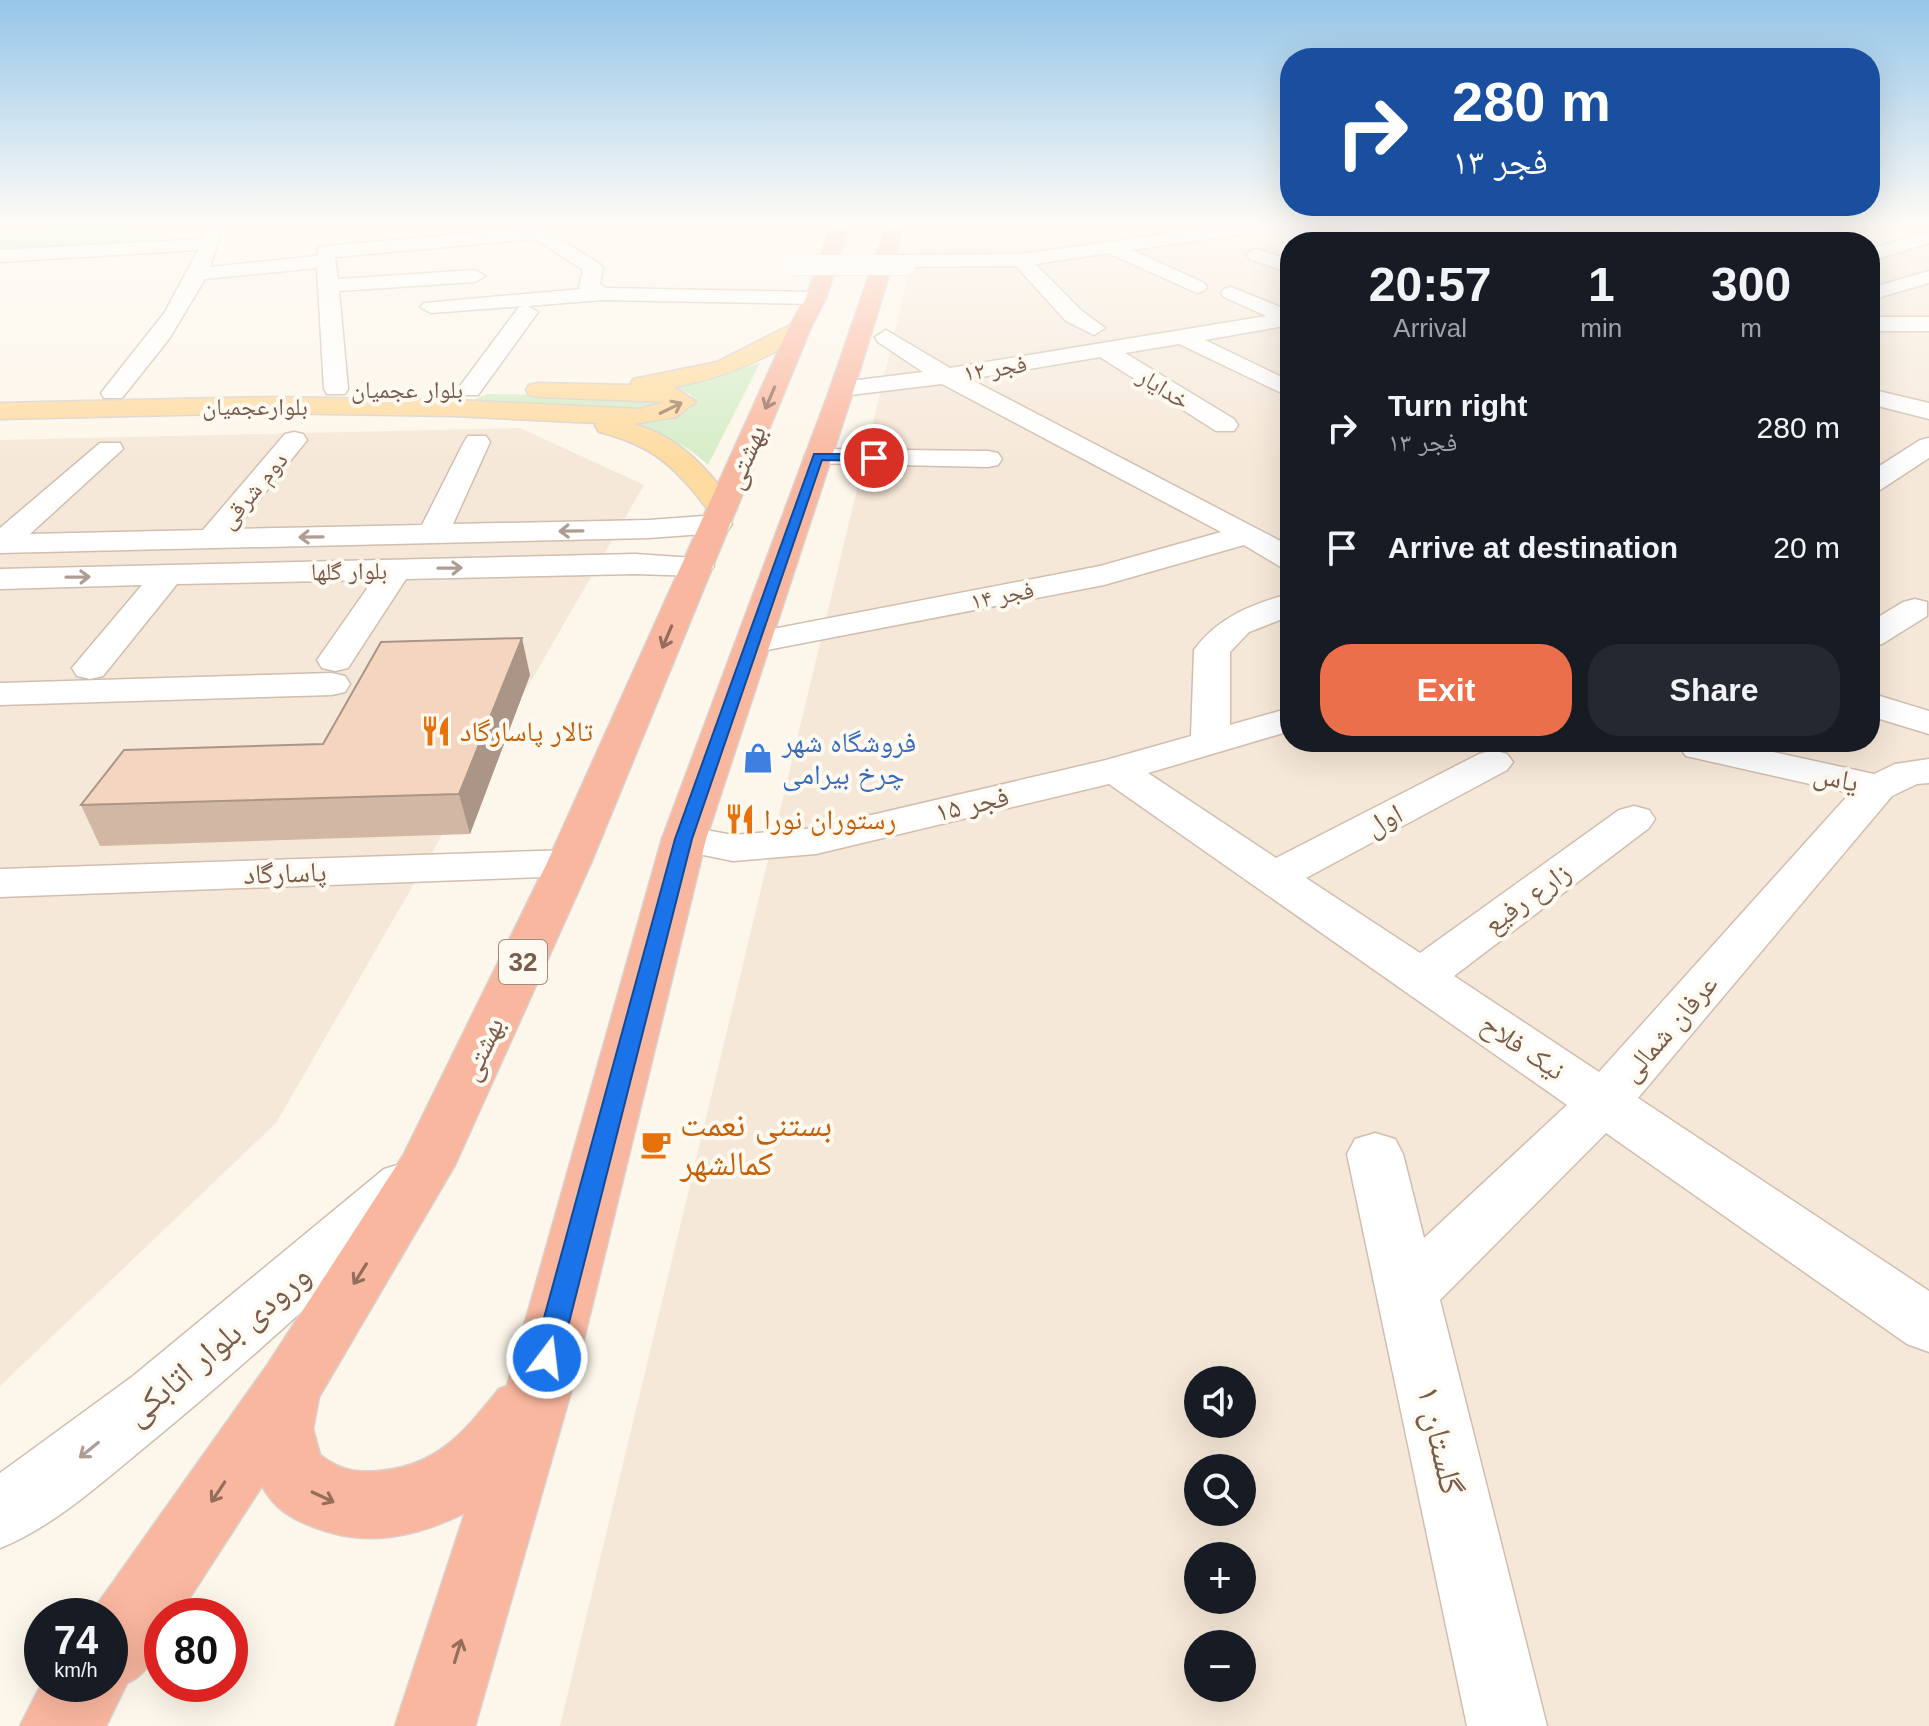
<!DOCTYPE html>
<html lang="en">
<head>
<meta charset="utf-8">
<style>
  body { margin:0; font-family:Arial,"Noto Naskh Arabic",sans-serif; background:#242831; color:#f1f3f6; height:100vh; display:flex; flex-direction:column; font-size:30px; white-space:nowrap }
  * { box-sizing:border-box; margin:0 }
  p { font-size:26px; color:#9ea1a6 }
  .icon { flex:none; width:44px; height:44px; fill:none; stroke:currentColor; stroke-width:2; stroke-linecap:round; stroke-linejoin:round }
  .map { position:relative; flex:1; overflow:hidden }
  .drawer { position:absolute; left:1280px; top:232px; width:600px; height:520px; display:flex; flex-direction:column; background:#171b24; border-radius:32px; box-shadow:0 8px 32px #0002 }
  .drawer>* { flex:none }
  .top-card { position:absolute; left:1280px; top:48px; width:600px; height:168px; border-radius:32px; box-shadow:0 8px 32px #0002; background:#1a4fa0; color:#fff; overflow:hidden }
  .fabs { position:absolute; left:1184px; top:1366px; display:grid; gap:16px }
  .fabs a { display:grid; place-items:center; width:72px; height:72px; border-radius:50%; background:#171b24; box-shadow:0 8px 32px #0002; font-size:40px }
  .speed { position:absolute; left:24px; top:1598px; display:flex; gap:16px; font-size:40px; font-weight:700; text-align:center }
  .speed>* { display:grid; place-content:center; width:104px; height:104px; border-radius:50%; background:#171b24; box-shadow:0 8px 32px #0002; line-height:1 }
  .speed small { font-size:20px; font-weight:400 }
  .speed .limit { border:12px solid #d22; background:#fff; color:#111 }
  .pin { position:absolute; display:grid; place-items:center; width:68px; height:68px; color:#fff; margin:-34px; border:4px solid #fff; border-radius:50%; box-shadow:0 2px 8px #0007 }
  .me { position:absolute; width:88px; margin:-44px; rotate:15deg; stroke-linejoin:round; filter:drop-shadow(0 0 6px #0008) }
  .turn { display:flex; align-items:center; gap:28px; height:168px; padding:0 40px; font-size:36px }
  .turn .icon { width:104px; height:104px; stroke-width:2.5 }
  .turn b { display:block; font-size:56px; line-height:68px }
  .eta { display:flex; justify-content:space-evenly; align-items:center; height:136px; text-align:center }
  .eta b { font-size:48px; font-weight:700; line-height:56px }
  .action { display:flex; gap:16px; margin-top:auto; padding:16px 40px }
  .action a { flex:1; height:92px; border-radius:32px; background:#ec6f4b; color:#fff; font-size:32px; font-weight:700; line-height:92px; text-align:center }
  .action a+a { background:#242831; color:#f1f3f6 }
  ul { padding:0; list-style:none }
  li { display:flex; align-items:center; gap:24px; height:120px; padding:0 40px }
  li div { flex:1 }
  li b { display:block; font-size:30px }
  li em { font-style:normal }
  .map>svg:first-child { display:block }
  .residential { fill:#f6e8d8; fill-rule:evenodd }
  .green { fill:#d6edc7 }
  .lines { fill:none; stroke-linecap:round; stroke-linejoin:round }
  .minor-casing { stroke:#d1beae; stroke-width:3 }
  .major-casing { stroke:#dad1cd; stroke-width:3 }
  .highway-casing { stroke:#dad1cd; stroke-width:3 }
  .minor { fill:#fff; fill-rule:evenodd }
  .major { fill:#fedba1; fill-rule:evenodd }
  .highway { fill:#fab79f; fill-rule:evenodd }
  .minor-bridge-casing { stroke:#d1beae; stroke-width:21; stroke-linecap:butt }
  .minor-bridge { stroke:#fff; stroke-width:20 }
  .wall { fill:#d2b7a5 }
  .shaded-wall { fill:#ab9586 }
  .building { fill:#f4d5c0; stroke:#ab9586; stroke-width:2 }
  .oneway { stroke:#946e5c }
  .oneway2 { stroke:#a28265 }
  .oneway3 { stroke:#af9d93 }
  .route { fill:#1a73e8; stroke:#114b97; stroke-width:2 }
  .labels { text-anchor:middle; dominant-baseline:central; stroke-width:8; stroke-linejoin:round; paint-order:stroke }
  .far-street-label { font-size:24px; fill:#7a5c4b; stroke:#fffaf1 }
  .shield { fill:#fffaf1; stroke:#a28b7d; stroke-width:2 }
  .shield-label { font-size:26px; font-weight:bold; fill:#7a5c4b }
  .street-label { font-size:28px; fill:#7a5c4b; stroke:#fffaf1 }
  .food-label { font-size:28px; fill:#c56008; stroke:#fffaf1; text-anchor:start }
  .shop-label { font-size:28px; fill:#366cbe; stroke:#fffaf1; text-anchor:start }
  .near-food-label { font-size:34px; fill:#c56008; stroke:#fffaf1; text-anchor:start }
  .near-street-label { font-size:34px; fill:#7a5c4b; stroke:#fffaf1 }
</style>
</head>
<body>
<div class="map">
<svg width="1929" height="1726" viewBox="0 0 1929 1726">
  <rect width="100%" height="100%" fill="#fdf6ea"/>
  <!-- residential -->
  <g class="residential">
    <path d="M 921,223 L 1929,223 L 1929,1726 L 560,1726 ZM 1290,242 L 1870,242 L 1870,742 L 1290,742 ZM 1198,1380 L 1242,1380 L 1242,1424 L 1198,1424 ZM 1198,1468 L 1242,1468 L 1242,1512 L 1198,1512 ZM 1198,1556 L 1242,1556 L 1242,1600 L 1198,1600 ZM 1198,1644 L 1242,1644 L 1242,1688 L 1198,1688 Z"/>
    <path d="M 520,428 L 644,485 L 276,1123 L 0,1386 L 0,440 Z"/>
  </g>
  <!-- green -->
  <g class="green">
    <path d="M 130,225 L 125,233 L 158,232 L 146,248 L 0,256 L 0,233 Z"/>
    <path d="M 760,363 L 708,465 C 684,441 655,431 622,422 C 645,423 675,424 693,406 L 691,395 L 681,390 L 657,388 L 701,380 Z"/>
    <path d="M 488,394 L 644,396 L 657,397 L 668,403 L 662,410 L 478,402 L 474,399 Z"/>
  </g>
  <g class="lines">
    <!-- minor casing -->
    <g class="minor-casing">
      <g id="minor">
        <path d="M 206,223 L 224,223 L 210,267 L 317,256 L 318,248 L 325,246 L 520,229 L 513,223 L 534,223 L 600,264 L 603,268 L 600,284 L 606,288 L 816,292 L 826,298 L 816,304 L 602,300 L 528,306 L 538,312 L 478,395 L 460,395 L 457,390 L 519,307 L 525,306 L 431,313 L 420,307 L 424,303 L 581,289 L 579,286 L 583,270 L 535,239 L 335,257 L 338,279 L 475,270 L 485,276 L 475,282 L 339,291 L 348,389 L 345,394 L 327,394 L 324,389 L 317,268 L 205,279 L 169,339 L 122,398 L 104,398 L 101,393 L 165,312 L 198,250 L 0,262 L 0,250 L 201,239 Z"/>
        <path d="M 1247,223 L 1301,223 L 1339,242 L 1315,242 L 1283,228 L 1132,250 L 1204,283 L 1207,287 L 1204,291 L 1197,293 L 1108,253 L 1035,264 L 1082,311 L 1105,328 L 1094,335 L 1066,321 L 1016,266 L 885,267 L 875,261 L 885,255 L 1021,254 Z"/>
        <path d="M 1328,223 L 1357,223 L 1382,229 L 1385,233 L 1376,238 L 1331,227 Z"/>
        <path d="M 1554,223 L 1585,223 L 1582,227 L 1515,242 L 1482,242 L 1484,238 Z"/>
        <path d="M 1679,223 L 1708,223 L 1770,239 L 1822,223 L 1849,223 L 1846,227 L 1796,242 L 1740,242 L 1682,227 Z"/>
        <path d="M 1929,232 L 1929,243 L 1870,261 L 1870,249 Z"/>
        <path d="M 1257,249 L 1290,260 L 1290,273 L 1250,259 L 1247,255 L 1250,251 Z"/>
        <path d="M 1929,271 L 1929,283 L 1870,300 L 1870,288 Z"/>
        <path d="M 1231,287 L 1290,311 L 1290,325 L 1205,340 L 1290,381 L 1290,397 L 1179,344 L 1125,353 L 1234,419 L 1238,425 L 1234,431 L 1216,431 L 1100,357 L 970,379 L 1290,546 L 1290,568 L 1279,566 L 1244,545 L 1104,585 L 752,653 L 740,650 L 735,643 L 740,636 L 752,633 L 1100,566 L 1221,532 L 942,384 L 842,396 L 833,394 L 830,389 L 833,384 L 842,382 L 923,372 L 878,342 L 875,337 L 886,330 L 950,368 L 1266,316 L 1224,297 L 1221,293 L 1224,289 Z"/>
        <rect x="1870" y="317" width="59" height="14"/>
        <path d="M 1870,389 L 1929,403 L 1929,419 L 1870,404 Z"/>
        <path d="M 294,432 L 303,434 L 307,440 L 236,529 L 422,525 L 464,442 L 468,436 L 486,436 L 490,442 L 453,524 L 649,520 L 717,515 L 728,518 L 732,524 L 728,530 L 717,533 L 649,538 L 0,553 L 0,528 L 100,443 L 120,443 L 123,449 L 30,534 L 203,530 L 285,434 Z"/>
        <path d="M 1929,438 L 1929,458 L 1880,490 L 1870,493 L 1870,472 L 1920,440 Z"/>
        <path d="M 818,449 L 988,451 L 998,453 L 1002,459 L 998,465 L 988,467 L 808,463 L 804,457 L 808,451 Z"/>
        <path d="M 635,554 L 709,559 L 714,566 L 709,573 L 698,576 L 635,574 L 406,579 L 348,668 L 335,671 L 322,668 L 317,660 L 373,580 L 177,584 L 103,676 L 90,679 L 77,676 L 72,668 L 142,585 L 0,589 L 0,569 Z"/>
        <path d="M 1290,594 L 1290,616 L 1249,632 L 1230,652 L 1230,725 L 1290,708 L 1290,731 L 1148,773 L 1276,858 L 1479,754 L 1493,750 L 1507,754 L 1513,762 L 1507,770 L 1306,878 L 1420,953 L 1619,810 L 1634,806 L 1649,810 L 1655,819 L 1649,828 L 1454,976 L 1599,1072 L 1850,793 L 1686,756 L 1680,748 L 1685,742 L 1727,742 L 1874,774 L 1895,764 L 1929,759 L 1929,783 L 1917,784 L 1892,796 L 1638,1098 L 1929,1291 L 1929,1352 L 1907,1344 L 1606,1133 L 1440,1300 L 1547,1726 L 1467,1726 L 1347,1154 L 1355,1139 L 1375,1133 L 1395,1139 L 1403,1154 L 1424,1238 L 1567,1105 L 1109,784 L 816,854 L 733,861 L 669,848 L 662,839 L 669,830 L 684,826 L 733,835 L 816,828 L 1106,760 L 1191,736 L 1194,650 C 1217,618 1253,603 1290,594 Z"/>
        <path d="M 1915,599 L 1927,602 L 1927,616 L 1882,644 L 1870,647 L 1870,622 L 1903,602 Z"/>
        <path d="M 332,673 L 345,676 L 350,684 L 345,692 L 332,695 L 0,705 L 0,683 Z"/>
        <path d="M 1870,693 L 1929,711 L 1929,734 L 1870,716 Z"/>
        <path d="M 569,850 L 585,854 L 591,863 L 585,872 L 569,876 L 0,897 L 0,869 Z"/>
        <path d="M 404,1163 L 424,1169 L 433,1185 L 424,1201 C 332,1284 241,1369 145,1447 C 100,1484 53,1527 0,1548 L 0,1473 L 133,1376 L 384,1169 Z"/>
      </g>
    </g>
    <!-- major casing -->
    <g class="major-casing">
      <path id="major" d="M 800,320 L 811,327 L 808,332 C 766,360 724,378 674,387 L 696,402 L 676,417 L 633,424 C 680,436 710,471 737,509 L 732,515 L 722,518 L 712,515 C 677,469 656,446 599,432 L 595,426 L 597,423 L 454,416 L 271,413 L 0,419 L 0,403 L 271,397 L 454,400 L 640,409 L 665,402 L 538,397 L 529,395 L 526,390 L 529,385 L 538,383 L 630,385 L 633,379 L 717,362 Z"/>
    </g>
    <!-- highway casing -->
    <g class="highway-casing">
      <path id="highway" d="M 832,223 L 850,223 L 826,298 L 811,327 L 591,863 L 455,1165 L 319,1397 L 313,1429 L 320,1455 C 339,1470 355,1473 379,1471 C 438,1466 464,1432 499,1389 L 507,1386 L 662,839 L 830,389 L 887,223 L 905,223 L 854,389 L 706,839 L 572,1388 L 475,1726 L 395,1726 L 465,1513 C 415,1537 367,1548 314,1527 C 290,1518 275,1509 262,1486 L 178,1616 L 162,1616 C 162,1641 152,1673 127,1683 L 106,1726 L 20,1726 L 42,1683 L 110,1684 L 110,1616 L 89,1616 L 268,1364 L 404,1154 L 547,863 L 789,327 L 806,298 Z"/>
    </g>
    <!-- minor -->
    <use href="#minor" class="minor"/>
    <!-- major -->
    <use href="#major" class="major"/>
    <!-- highway -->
    <use href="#highway" class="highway"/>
    <!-- minor-bridge casing -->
    <g class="minor-bridge-casing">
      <path id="minor-bridge" d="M 793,265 L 906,265"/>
    </g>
    <!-- minor-bridge -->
    <use href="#minor-bridge" class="minor-bridge"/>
  </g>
  <!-- wall -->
  <path class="wall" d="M 530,675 L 470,834 L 100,846 L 81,805 L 323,744 Z"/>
  <!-- shaded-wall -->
  <path class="shaded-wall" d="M 522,638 L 530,675 L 470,834 L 459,794 Z"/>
  <!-- building -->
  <path class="building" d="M 522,638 L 459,794 L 81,805 L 124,750 L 323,744 L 381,642 Z"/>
  <!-- one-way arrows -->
  <defs><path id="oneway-shaft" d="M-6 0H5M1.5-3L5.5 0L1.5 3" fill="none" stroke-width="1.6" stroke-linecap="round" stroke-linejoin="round" transform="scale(2)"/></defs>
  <g class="oneway">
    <use href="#oneway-shaft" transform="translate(770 398) rotate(113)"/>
    <use href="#oneway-shaft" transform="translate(667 637) rotate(113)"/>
    <use href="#oneway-shaft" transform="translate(360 1274) rotate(122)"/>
    <use href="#oneway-shaft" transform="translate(218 1492) rotate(124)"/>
    <use href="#oneway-shaft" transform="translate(323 1497) rotate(25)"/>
    <use href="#oneway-shaft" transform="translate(458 1651) rotate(-73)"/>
  </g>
  <use class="oneway2" href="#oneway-shaft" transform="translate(671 408) rotate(-26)"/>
  <g class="oneway3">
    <use href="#oneway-shaft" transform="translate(571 531) rotate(179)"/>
    <use href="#oneway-shaft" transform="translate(311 537) rotate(179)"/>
    <use href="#oneway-shaft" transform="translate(450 568) rotate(-1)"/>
    <use href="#oneway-shaft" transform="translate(78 577) rotate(-1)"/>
    <use href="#oneway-shaft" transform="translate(89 1450) rotate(141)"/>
  </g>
  <!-- sky -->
  <linearGradient id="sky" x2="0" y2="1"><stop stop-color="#96c6e8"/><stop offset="0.48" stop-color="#fefbf6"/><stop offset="1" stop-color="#fefbf6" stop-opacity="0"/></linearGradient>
  <rect width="1929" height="464" fill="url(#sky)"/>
  <!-- route -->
  <path class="route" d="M 814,454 L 874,454 L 880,458 L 874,461 L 822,460 L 692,839 L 560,1358 L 556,1366 L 547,1370 L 537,1366 L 533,1358 L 675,839 Z"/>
  <!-- icons -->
  <defs>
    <g id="restaurant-bare" transform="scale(2.4)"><path d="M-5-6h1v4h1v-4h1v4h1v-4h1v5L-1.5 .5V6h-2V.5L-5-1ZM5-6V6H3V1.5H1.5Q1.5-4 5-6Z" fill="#e8710a" stroke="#fffaf1" stroke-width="2.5" paint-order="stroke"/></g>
    <g id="shop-bare" transform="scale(2.4)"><path d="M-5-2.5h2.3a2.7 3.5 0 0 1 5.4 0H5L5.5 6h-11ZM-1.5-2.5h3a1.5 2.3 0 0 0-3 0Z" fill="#3f7fe0" stroke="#fffaf1" stroke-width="2.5" paint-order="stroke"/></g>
    <g id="cafe-bare" transform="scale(2.4)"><path d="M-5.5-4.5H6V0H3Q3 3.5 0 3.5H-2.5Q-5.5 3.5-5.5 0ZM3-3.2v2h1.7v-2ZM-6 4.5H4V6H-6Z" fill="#e8710a" stroke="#fffaf1" stroke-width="2.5" paint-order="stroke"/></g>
  </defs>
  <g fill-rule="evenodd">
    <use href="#restaurant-bare" x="436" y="731"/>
    <use href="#shop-bare" x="758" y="758"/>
    <use href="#restaurant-bare" x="740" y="819"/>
    <use href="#cafe-bare" x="656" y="1144"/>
  </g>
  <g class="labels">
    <!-- far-street labels -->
    <g class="far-street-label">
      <text transform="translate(995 368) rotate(-9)">فجر ۱۲</text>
      <text transform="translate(1164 388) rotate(32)">خدایار</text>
      <text x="407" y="389">بلوار عجمیان</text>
      <text x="255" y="406">بلوارعجمیان</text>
      <text transform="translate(253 490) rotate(-50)">دوم شرقی</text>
      <text transform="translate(349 571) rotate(-1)">بلوار گلها</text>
      <text transform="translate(1002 595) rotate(-11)">فجر ۱۴</text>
    </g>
    <!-- shield labels -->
    <rect class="shield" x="499" y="940" width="48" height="44" rx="6"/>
    <g class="shield-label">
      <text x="523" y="962">32</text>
    </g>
    <!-- street labels -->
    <g class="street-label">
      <text transform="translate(745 457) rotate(-67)">بهشتی</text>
      <text transform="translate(1836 778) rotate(12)">یاس</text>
      <text transform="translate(972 804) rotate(-13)">فجر ۱۵</text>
      <text transform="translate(1384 820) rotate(-28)">اول</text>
      <text transform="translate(285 873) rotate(-2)">پاسارگاد</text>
      <text transform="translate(1527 898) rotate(-36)">زارع رفیع</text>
      <text transform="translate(1669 1028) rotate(-49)">عرفان شمالی</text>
      <text transform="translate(1523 1047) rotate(34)">نیک فلاح</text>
      <text transform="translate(482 1049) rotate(-65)">بهشتی</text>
    </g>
    <!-- food labels -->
    <g class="food-label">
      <text x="460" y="731">تالار پاسارگاد</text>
      <text x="764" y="819">رستوران نورا</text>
    </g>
    <!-- shop labels -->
    <g class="shop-label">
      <text x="782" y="742">فروشگاه شهر<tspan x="782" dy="32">چرخ بیرامی</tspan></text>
    </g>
    <!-- near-food labels -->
    <g class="near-food-label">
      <text x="680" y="1124">بستنی نعمت<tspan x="680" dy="39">کمالشهر</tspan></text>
    </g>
    <!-- near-street labels -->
    <g class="near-street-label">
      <text transform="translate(217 1344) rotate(-40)">ورودی بلوار اتابکی</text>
      <text transform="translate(1441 1440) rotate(77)">گلستان ۱</text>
    </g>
  </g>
</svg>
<div class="fabs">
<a><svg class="icon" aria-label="sound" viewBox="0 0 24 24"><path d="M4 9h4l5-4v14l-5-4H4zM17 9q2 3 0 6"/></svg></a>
<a><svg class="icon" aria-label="search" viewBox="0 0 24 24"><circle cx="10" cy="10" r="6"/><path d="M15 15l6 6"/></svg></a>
<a>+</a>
<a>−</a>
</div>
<div class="speed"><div>74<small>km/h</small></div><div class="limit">80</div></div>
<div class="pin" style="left:874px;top:458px;background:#d93025"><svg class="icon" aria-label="arrive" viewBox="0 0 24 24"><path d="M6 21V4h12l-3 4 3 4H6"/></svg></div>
<svg class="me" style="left:547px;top:1358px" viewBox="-20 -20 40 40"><circle r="17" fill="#1a73e8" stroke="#fff" stroke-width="3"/><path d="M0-11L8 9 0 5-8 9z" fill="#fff"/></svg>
<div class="top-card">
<div class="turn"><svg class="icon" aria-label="right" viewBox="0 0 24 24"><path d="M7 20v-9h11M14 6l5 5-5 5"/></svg><div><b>280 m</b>فجر ۱۳</div></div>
</div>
<section class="drawer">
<div class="eta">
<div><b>20:57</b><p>Arrival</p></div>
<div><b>1</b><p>min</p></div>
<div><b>300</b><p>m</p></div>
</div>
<ul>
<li><svg class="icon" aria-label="right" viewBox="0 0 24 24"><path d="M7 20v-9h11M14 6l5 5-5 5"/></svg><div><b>Turn right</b><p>فجر ۱۳</p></div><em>280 m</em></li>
<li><svg class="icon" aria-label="arrive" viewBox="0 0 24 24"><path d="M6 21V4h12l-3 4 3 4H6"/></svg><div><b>Arrive at destination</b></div><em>20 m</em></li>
</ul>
<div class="action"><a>Exit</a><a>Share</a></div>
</section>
</div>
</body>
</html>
